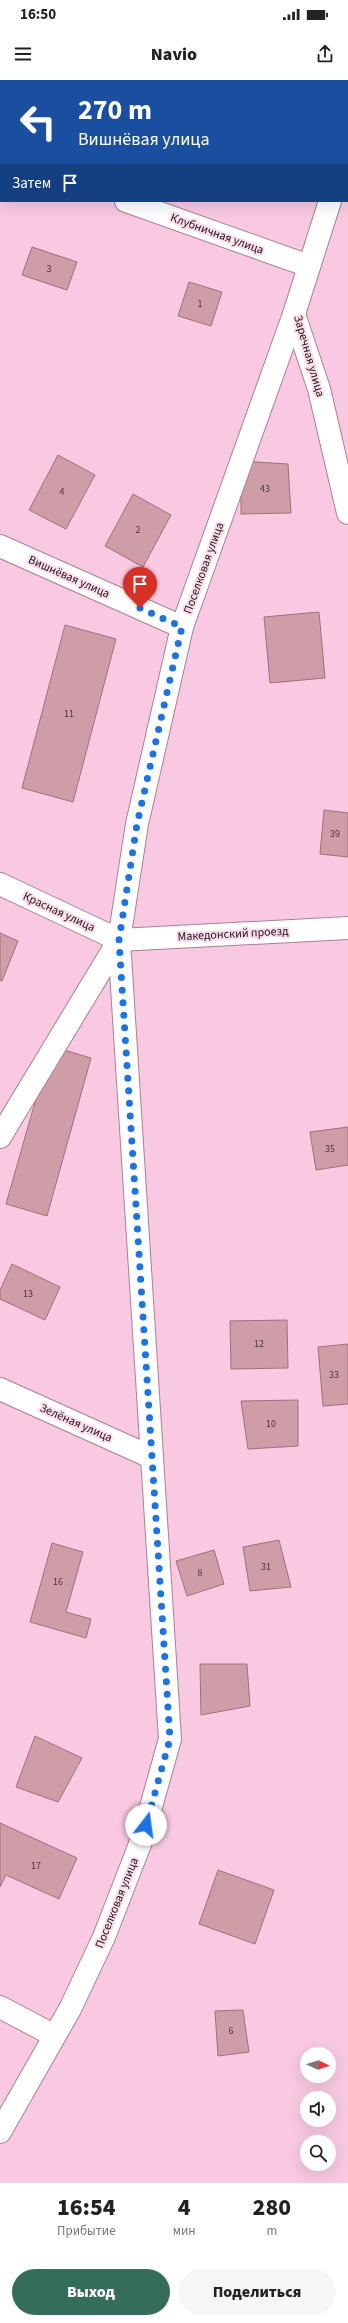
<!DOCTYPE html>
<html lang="ru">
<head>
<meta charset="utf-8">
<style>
  body { margin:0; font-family:"Source Sans 3",sans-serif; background:#f6f6f6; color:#222; height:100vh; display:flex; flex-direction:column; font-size:15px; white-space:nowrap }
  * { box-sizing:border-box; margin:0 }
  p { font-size:13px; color:#767676 }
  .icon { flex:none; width:22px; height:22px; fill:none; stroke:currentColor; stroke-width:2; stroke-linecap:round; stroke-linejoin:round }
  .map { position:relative; height:2103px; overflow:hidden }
  .panel { display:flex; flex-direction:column; background:#fff; flex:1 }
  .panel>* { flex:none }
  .top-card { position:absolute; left:0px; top:0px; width:348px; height:122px; box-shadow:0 4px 16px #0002; background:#1a4fa0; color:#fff; overflow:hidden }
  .needle { width:26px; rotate:94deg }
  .tools { position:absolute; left:300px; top:1967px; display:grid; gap:8px }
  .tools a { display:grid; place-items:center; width:36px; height:36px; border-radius:50%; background:#fff; box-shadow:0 4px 16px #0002; font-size:20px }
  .pin { position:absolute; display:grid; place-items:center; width:34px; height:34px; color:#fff; margin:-41px -17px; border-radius:50% 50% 50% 0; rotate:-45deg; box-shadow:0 0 4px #0007 }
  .pin .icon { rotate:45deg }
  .me { position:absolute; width:44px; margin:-22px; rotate:15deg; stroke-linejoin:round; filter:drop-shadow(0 0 3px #0008) }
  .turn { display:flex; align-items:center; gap:14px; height:84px; padding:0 12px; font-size:18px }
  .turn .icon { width:52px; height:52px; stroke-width:2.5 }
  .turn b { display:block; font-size:28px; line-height:34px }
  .then { display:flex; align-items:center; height:38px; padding:0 12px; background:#0003; gap:8px; font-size:15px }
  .eta { display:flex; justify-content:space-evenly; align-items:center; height:68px; text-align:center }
  .eta b { font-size:24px; font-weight:800; line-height:28px }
  .cta { display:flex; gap:8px; margin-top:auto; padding:8px 12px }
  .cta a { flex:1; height:46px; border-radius:24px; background:#346e58; color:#fff; font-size:16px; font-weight:800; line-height:46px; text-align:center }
  .cta a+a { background:#f6f6f6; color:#222 }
  .status { display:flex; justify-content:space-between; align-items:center; height:28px; padding:0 20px; background:#fff; direction:ltr }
  .status svg { height:11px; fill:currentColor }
  header { display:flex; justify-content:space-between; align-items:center; height:52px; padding:0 12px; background:#fff; font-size:18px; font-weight:800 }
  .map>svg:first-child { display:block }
  .building { fill:#cf9da7; stroke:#a0717a }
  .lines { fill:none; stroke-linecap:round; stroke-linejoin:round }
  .minor-casing { stroke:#aa8096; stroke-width:24 }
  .minor { stroke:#fff; stroke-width:22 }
  .route { stroke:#1a73e8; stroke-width:7; stroke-dasharray:0 12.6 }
  .labels { text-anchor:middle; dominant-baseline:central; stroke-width:4; stroke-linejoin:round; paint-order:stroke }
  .number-label { font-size:10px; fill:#4d353d }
  .street-label { font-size:12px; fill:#22121a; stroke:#f9ddeb }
</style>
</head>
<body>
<div class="status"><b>16:50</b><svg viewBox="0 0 49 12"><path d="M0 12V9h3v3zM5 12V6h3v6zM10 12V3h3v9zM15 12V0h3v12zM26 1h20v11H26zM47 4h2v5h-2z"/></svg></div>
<header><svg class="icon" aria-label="menu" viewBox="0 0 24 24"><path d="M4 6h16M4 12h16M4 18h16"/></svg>Navio<svg class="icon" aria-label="share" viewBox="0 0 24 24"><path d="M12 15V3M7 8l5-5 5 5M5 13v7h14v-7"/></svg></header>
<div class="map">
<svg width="348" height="2103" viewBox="0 0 348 2103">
  <rect width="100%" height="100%" fill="#f8c9e1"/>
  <!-- building -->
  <g class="building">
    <path d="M 32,167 L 77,182 L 67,210 L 22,195 Z"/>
    <path d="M 189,202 L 222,212 L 211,246 L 178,236 Z"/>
    <path d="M 58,375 L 95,395 L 66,449 L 29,430 Z"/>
    <path d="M 241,381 L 288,384 L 291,433 L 241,434 Z"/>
    <path d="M 133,414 L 171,435 L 143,487 L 105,466 Z"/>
    <path d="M 319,532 L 325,598 L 270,603 L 264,537 Z"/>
    <path d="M 65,545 L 116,559 L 73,722 L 22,708 Z"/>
    <path d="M 324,730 L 348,733 L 348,777 L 320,774 Z"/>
    <path d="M 0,853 L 18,861 L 2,901 L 0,900 Z"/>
    <path d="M 51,966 L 91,978 L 47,1136 L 6,1124 Z"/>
    <path d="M 348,1047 L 348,1085 L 316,1090 L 310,1052 Z"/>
    <path d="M 12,1184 L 60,1207 L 45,1240 L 0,1219 L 0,1210 Z"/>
    <path d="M 287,1240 L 288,1288 L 231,1289 L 230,1241 Z"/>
    <path d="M 348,1264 L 348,1324 L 323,1326 L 318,1267 Z"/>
    <path d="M 298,1320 L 298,1366 L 248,1369 L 241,1321 Z"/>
    <path d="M 279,1460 L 291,1507 L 250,1511 L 243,1467 Z"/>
    <path d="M 52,1463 L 83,1472 L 66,1532 L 91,1539 L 86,1558 L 30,1542 Z"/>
    <path d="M 214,1470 L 224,1504 L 187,1516 L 176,1481 Z"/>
    <path d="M 200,1584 L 247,1584 L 250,1626 L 201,1635 Z"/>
    <path d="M 35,1656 L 82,1678 L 58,1722 L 16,1707 Z"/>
    <path d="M 0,1743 L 77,1778 L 59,1819 L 6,1795 L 0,1807 Z"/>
    <path d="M 218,1790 L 274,1810 L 255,1864 L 199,1844 Z"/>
    <path d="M 243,1930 L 249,1972 L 218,1976 L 215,1931 Z"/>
  </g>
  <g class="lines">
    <!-- minor casing -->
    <g class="minor-casing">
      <g id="minor">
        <path d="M 347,67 L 348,64"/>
        <path d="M 0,76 L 1,76"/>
        <path d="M 126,121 L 309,186"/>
        <path d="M 294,234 L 319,309 L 348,433"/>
        <path d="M 0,466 L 182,547"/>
        <path d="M 0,804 L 119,860 L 348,848"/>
        <path d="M 0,1057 L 119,860"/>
        <path d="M 0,1309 L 151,1377"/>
        <path d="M 0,1927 L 53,1955"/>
        <path d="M 0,2052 L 70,1929 L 104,1857 L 142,1759 L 170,1659 L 119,860 L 137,744 L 182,547 L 294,234 L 330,121"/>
      </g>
    </g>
    <!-- minor -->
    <use href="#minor" class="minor"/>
  </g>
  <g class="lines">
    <!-- route -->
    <path class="route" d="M 140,528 L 182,547 L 137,744 L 119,860 L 170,1659 L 146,1745"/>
  </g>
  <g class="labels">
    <!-- number labels -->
    <g class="number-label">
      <text x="49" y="189">3</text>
      <text x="200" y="224">1</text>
      <text x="265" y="409">43</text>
      <text x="62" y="412">4</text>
      <text x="138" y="450">2</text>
      <text x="69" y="634">11</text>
      <text x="335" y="754">39</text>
      <text x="330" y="1069">35</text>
      <text x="28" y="1214">13</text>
      <text x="259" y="1264">12</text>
      <text x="334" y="1295">33</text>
      <text x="271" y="1344">10</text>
      <text x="266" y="1487">31</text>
      <text x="200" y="1493">8</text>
      <text x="58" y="1502">16</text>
      <text x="36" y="1786">17</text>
      <text x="231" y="1951">6</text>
    </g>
    <!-- street labels -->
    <g class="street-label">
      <text transform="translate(217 154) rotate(20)">Клубничная улица</text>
      <text transform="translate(309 276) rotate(74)">Заречная улица</text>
      <text transform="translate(204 488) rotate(-70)">Поселковая улица</text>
      <text transform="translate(69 497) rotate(24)">Вишнёвая улица</text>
      <text transform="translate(59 832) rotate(25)">Красная улица</text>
      <text transform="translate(233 854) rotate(-3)">Македонский проезд</text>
      <text transform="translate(76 1343) rotate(24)">Зелёная улица</text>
      <text transform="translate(117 1823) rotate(-68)">Поселковая улица</text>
    </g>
  </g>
</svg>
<div class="tools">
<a><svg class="needle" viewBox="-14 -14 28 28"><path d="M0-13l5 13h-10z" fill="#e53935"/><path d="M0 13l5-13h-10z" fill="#767676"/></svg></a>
<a><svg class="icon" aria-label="sound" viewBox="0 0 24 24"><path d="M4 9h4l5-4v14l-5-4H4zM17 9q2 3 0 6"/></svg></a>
<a><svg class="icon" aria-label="search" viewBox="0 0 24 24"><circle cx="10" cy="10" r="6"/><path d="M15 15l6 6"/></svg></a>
</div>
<div class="pin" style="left:140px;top:528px;background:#d93025"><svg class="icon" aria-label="arrive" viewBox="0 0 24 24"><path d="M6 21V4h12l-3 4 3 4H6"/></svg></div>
<svg class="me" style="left:146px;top:1745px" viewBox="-20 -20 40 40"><circle r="19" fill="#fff"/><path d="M0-13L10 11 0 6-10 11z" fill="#1a73e8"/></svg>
<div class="top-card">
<div class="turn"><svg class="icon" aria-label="left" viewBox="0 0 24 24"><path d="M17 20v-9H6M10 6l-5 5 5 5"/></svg><div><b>270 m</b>Вишнёвая улица</div></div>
<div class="then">Затем<svg class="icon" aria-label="arrive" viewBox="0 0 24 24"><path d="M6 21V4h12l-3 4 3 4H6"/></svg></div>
</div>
</div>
<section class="panel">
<div class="eta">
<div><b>16:54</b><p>Прибытие</p></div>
<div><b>4</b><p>мин</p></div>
<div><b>280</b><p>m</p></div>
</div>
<div class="cta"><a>Выход</a><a>Поделиться</a></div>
</section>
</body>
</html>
